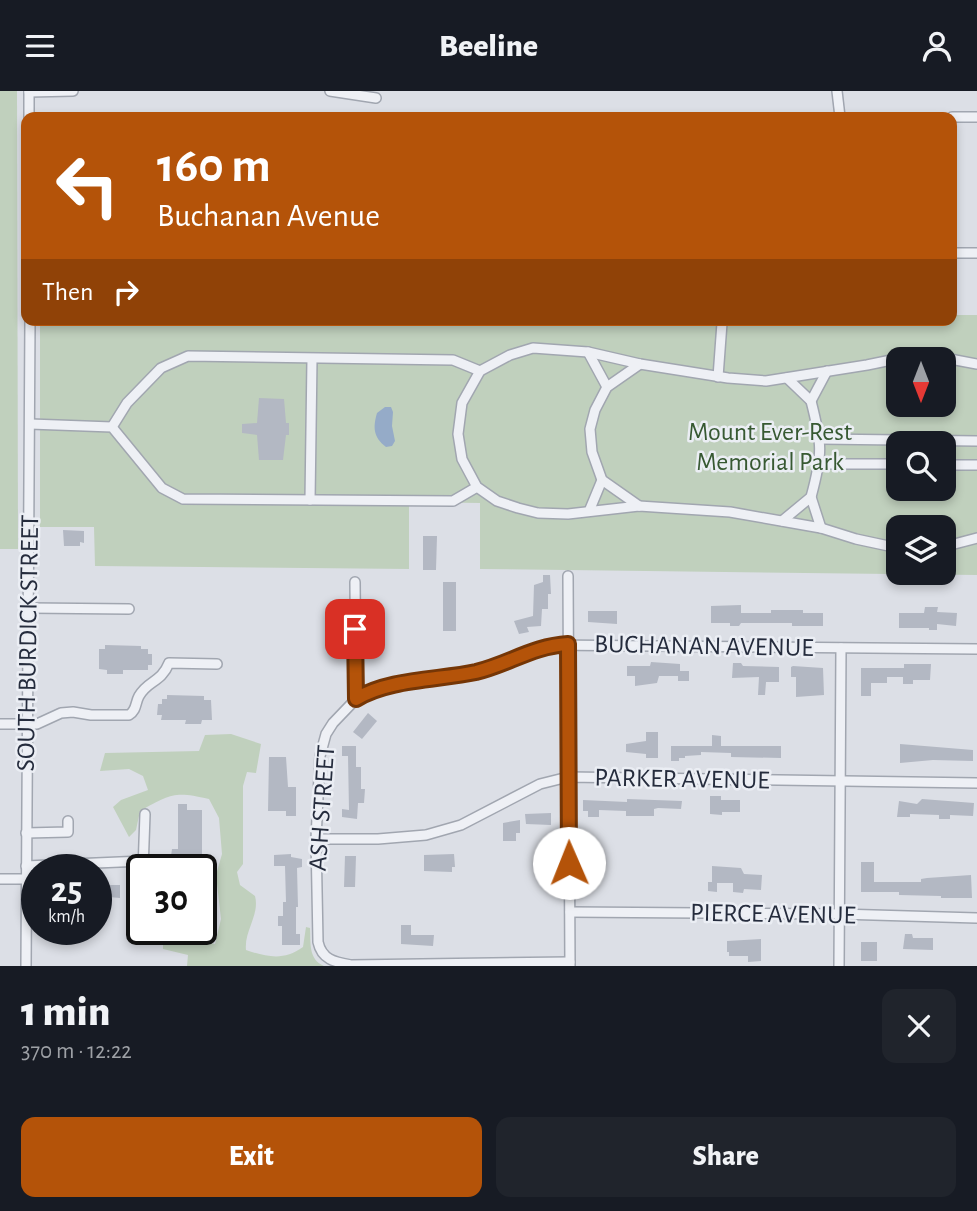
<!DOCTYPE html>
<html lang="en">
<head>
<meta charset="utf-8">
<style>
  body { margin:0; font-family:"Alegreya Sans",sans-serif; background:#20242c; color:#f1f3f6; height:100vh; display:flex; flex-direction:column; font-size:26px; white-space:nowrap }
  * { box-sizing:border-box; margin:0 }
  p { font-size:23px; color:#9ea1a6 }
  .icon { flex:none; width:38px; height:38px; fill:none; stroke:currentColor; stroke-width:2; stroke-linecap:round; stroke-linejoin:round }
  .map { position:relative; height:875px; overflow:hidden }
  .panel { display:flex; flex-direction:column; background:#171b24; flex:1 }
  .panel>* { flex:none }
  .top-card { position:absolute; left:21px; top:21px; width:936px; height:214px; border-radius:14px; box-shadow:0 4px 10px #0003; background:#b45309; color:#fff; overflow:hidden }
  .needle { width:46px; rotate:180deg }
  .buttons { position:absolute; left:886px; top:256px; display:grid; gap:14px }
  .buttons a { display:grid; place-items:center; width:70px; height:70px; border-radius:14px; background:#171b24; box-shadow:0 4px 10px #0003; font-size:35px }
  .speed { position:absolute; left:21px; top:763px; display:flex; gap:14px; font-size:35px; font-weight:700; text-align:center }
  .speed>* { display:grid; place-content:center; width:91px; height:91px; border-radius:50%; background:#171b24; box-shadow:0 4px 10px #0003; line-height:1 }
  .speed small { font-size:18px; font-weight:400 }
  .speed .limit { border:4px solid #111; border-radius:10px; background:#fff; color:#111 }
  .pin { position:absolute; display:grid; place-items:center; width:60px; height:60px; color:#fff; margin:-30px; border-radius:14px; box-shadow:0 4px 10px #0006 }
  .me { position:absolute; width:77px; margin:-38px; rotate:359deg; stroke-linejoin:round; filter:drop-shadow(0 0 5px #0008) }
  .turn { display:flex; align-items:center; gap:24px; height:147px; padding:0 21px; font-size:32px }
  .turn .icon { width:91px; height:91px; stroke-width:2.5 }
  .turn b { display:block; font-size:49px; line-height:60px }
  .then { display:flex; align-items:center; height:66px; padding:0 21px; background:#0003; gap:14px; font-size:26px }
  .round { display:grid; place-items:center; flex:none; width:74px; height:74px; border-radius:14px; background:#20242c }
  .head { display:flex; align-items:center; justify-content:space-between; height:119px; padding:0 21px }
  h1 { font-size:42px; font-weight:800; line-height:52px }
  .primary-button { display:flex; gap:14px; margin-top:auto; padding:14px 21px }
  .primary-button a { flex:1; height:80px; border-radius:14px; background:#b45309; color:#fff; font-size:28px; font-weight:800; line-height:80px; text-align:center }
  .primary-button a+a { background:#20242c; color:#f1f3f6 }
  header { display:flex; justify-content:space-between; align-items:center; height:91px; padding:0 21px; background:#171b24; font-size:32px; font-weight:800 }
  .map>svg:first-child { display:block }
  .green { fill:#c0d0bd; fill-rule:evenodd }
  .water { fill:#95abc8 }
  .building { fill:#b3b8c3 }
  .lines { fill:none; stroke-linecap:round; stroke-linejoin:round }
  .minor-casing { stroke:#a1a6b0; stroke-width:12 }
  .minor { stroke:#eef0f5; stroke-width:9 }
  .route-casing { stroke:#753606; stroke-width:18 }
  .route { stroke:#b45309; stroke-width:12 }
  .labels { text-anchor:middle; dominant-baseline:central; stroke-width:5; stroke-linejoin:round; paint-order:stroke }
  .park-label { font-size:26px; fill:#375932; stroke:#ebeef4 }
  .street-label { font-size:26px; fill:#252c3d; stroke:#ebeef4 }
</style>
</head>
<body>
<header><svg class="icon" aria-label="menu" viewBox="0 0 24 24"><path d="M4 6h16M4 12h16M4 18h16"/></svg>Beeline<svg class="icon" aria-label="person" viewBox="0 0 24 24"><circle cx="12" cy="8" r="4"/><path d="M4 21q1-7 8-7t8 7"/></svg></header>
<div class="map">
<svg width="977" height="875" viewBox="0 0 977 875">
  <rect width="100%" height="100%" fill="#dcdfe6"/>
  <!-- green -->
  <g class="green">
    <path d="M 0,0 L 17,0 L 18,458 L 0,458 Z"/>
    <path d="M 952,224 L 977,224 L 977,484 L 480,478 L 480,412 L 409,411 L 409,478 L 95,475 L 94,436 L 40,436 L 40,229 L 952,229 ZM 898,268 L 943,268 L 943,313 L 898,313 ZM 898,352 L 943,352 L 943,397 L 898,397 ZM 898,436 L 943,436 L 943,481 L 898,481 Z"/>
    <path d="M 231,643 L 261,653 L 256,682 L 247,681 L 243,695 L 243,773 L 237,781 L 240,794 L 255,805 C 260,824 244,840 246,859 C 267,866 284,870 303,856 L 306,836 L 310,837 C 311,852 308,868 324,875 L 187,875 L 188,864 L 163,858 L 163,850 L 159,846 L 135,844 L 139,834 L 142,835 L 142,838 L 156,838 L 215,853 L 221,828 L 216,784 L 222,763 L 219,727 L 209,708 C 174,700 171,703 140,720 L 136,739 L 129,746 L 113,716 L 121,709 L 148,699 L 143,685 L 129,678 L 100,680 L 105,662 L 199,660 L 205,644 Z"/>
  </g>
  <!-- water -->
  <path class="water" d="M 385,316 L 391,316 L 393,321 L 392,335 L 395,350 L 392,355 L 386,356 C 373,346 373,336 377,322 Z"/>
  <!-- building -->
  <g class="building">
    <path d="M 259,307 L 284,308 L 286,332 L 289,332 L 289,344 L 286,344 L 283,369 L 259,369 L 257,344 L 242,342 L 242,333 L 257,332 Z"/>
    <path d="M 63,439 L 84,440 L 84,452 L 80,451 L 80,455 L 64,455 Z"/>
    <path d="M 423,445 L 437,445 L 436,479 L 423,479 Z"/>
    <path d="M 543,484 L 550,484 L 551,503 L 548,503 L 548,518 L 542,518 L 541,535 L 527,536 L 529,541 L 519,543 L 514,530 L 533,525 L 534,494 L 543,491 Z"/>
    <rect x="443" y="491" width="13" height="49"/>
    <path d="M 741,514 L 741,522 L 771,522 L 771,519 L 803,519 L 803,522 L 823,522 L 823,535 L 792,535 L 792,532 L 741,532 L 739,535 L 730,535 L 730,532 L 711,532 L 711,515 Z"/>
    <path d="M 925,516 L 938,516 L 937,521 L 957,522 L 956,535 L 937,533 L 937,539 L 929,539 L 929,537 L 899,537 L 899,522 L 924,522 Z"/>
    <path d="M 588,520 L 617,520 L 617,533 L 588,531 Z"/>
    <path d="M 105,554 L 141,555 L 141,558 L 148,558 L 148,563 L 152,563 L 152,574 L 148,574 L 148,579 L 123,579 L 123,583 L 107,583 L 107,579 L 99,578 L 99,558 L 105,558 Z"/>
    <path d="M 651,571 L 680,573 L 680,580 L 689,580 L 689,590 L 678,590 L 678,585 L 659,585 L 657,592 L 635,595 L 635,585 L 627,585 L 627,575 L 650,575 Z"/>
    <path d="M 733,572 L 741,572 L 743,575 L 779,576 L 779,591 L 766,591 L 765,604 L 758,604 L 759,586 L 732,587 Z"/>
    <path d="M 904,573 L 931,573 L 930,589 L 913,589 L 913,593 L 903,593 L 903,586 L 887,586 L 887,592 L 871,592 L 871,605 L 861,605 L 861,577 L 904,577 Z"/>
    <path d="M 793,575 L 823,577 L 824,604 L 796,606 L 796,586 L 791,586 L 791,576 Z"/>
    <path d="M 167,604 L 204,605 L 204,609 L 211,609 L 212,629 L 202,629 L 201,633 L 185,633 L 186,629 L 161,629 L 162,624 L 157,624 L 158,613 L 162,613 L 162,608 L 167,608 Z"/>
    <path d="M 368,622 L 377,630 L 362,648 L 353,641 Z"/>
    <path d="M 646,641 L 658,641 L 658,667 L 646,667 L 646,663 L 626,661 L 626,653 L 646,650 Z"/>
    <path d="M 712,644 L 721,645 L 721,655 L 781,655 L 781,667 L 731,666 L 731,662 L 701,661 L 701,664 L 685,665 L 685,667 L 679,667 L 679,670 L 671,670 L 671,655 L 712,655 Z"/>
    <path d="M 900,653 L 973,659 L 973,670 L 933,669 L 900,672 Z"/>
    <path d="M 342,655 L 356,655 L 356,676 L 361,676 L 361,698 L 365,698 L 364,712 L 358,712 L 357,728 L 342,726 L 342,718 L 349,719 L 348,665 L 342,665 Z"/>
    <path d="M 269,666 L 286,666 L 288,696 L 296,696 L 296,725 L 286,725 L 286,720 L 268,720 Z"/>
    <path d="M 710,705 L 721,705 L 721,709 L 740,709 L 740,721 L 722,721 L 722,724 L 710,723 Z"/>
    <path d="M 627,708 L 682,710 L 681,718 L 658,717 L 654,718 L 654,725 L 626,725 L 626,720 L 599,719 L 599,726 L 588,726 L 588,720 L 583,720 L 583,709 L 627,711 Z"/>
    <path d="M 922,708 L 974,712 L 973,725 L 950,724 L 950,728 L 939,728 L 939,724 L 910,723 L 910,726 L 897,726 L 899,710 L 917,713 Z"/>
    <path d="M 178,713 L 187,713 L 187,719 L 202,719 L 202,779 L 169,779 L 172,758 L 178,758 Z"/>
    <path d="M 551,722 L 551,734 L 526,733 L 525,723 Z"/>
    <path d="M 520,729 L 520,742 L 516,742 L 516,750 L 503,750 L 503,732 Z"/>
    <path d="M 291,763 L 291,766 L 302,768 L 302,776 L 297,777 L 298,816 L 296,816 L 296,843 L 300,843 L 300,854 L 282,854 L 282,835 L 278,835 L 278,825 L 283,825 L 283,811 L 286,811 L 285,775 L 274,775 L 274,764 Z"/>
    <path d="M 454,763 L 455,776 L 452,776 L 452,781 L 424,780 L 424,764 Z"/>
    <path d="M 345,765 L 356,765 L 355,796 L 344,796 Z"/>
    <path d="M 861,771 L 874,771 L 874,791 L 921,791 L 921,788 L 927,787 L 971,784 L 972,807 L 941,807 L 941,805 L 899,804 L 899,801 L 861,801 Z"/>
    <path d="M 712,775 L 741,777 L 744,783 L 762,784 L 761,799 L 744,798 L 743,802 L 733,801 L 733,792 L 717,792 L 717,801 L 708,800 L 708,791 L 712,791 Z"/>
    <path d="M 97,794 L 120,794 L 120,807 L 97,805 Z"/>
    <path d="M 401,834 L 411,834 L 411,844 L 434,844 L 433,855 L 401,853 Z"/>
    <path d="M 905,843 L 912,843 L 913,847 L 933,847 L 933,859 L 903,858 Z"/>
    <path d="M 761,848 L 761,870 L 748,871 L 748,865 L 729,865 L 729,861 L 727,861 L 727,850 Z"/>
    <rect x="861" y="851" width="16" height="19"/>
  </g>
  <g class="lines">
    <!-- minor casing -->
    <g class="minor-casing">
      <g id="minor">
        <path d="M 29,0 L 29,26"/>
        <path d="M 330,0 L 376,7"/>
        <path d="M 837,0 L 840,26"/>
        <path d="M 29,1 L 73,0"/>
        <path d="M 952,26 L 977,26"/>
        <path d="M 952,162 L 977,162"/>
        <path d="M 588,261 L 607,296"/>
        <path d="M 718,286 L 722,232"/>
        <path d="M 787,287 L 811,310 L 827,280"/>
        <path d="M 811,310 C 822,353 823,362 811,406"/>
        <path d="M 30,333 L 112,336 L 162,397 L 183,408 L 453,410 L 477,396"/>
        <path d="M 112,336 L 127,312 L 161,277 L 188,265 L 453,269 L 480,280"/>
        <path d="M 821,348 L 977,350"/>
        <path d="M 820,373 L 898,373"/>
        <path d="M 943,374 L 977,374"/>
        <path d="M 310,409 L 312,268"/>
        <path d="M 639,415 L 602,389 L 592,361 L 590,338 L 595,319 L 607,296 L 640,273"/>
        <path d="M 590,418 L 602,389"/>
        <path d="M 782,430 L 811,406 L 821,437"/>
        <path d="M 943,456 L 977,447"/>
        <path d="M 898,457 L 856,448 L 821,437 L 730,421 L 639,415 L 568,423 L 538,422 L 518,417 L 497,410 L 477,396 L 462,368 L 458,343 L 462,312 L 480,280 L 510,264 L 533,257 L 588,261 L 640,273 L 728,287 L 766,290 L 867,274 L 901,267 L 929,264 L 977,273"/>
        <path d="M 568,485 L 570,875"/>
        <path d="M 355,491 L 356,608 L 333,632 L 326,643 L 320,665 L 316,748 L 318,851 C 322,869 335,871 351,874 L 570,871"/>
        <path d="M 29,517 L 129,518"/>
        <path d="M 356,608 L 381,597 L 479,580 L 548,554 L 977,558"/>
        <path d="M 0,633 L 37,633 L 61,622 L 73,621 L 91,624 L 129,624 C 137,619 135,612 139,605 C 148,589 161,592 169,572 L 217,573"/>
        <path d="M 26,742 L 68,741 L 68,730"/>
        <path d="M 316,748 L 378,748 L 426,744 L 461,734 L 540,693 L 568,686 L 977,692"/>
        <path d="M 26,775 L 143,770"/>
        <path d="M 143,779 L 145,723"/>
        <path d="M 0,788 L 26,788"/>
        <path d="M 570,821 L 839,823 L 977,827"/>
        <path d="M 26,875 L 30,229"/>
        <path d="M 839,875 L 841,557"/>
      </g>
    </g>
    <!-- minor -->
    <use href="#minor" class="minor"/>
  </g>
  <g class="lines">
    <!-- route casing -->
    <g class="route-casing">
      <path id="route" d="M 355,538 L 356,608 C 388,588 439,589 476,581 C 509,573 533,555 568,553 L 569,772"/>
    </g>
    <!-- route -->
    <use href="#route" class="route"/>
  </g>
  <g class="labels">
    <!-- park labels -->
    <g class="park-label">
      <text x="770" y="341">Mount Ever-Rest<tspan x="770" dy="30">Memorial Park</tspan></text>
    </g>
    <!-- street labels -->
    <g class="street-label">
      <text transform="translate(28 552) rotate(-89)">SOUTH BURDICK STREET</text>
      <text transform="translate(704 555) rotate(1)">BUCHANAN AVENUE</text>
      <text transform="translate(682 688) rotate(1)">PARKER AVENUE</text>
      <text transform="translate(322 717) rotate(-86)">ASH STREET</text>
      <text transform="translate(773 823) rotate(1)">PIERCE AVENUE</text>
    </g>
  </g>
</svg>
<div class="buttons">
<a><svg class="needle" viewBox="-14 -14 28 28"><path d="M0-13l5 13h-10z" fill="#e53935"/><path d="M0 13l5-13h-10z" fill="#9ea1a6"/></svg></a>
<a><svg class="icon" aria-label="search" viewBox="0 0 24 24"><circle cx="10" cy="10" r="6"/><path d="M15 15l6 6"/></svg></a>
<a><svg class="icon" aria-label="layers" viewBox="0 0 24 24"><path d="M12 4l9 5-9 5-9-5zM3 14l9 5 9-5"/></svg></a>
</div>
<div class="speed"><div>25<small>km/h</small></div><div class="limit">30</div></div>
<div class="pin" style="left:355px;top:538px;background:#d93025"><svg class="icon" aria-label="arrive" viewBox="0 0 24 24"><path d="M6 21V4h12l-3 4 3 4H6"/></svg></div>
<svg class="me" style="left:569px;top:772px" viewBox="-20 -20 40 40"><circle r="19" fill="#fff"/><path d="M0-13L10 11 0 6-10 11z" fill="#b45309"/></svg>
<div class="top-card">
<div class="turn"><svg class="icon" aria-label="left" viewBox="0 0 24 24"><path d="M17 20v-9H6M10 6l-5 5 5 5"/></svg><div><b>160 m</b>Buchanan Avenue</div></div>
<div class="then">Then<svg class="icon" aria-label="right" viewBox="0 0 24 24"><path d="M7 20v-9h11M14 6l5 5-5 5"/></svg></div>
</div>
</div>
<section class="panel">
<div class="head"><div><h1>1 min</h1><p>370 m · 12:22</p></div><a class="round"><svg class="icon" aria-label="close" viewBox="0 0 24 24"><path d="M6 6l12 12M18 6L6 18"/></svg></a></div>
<div class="primary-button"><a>Exit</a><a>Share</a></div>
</section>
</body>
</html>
